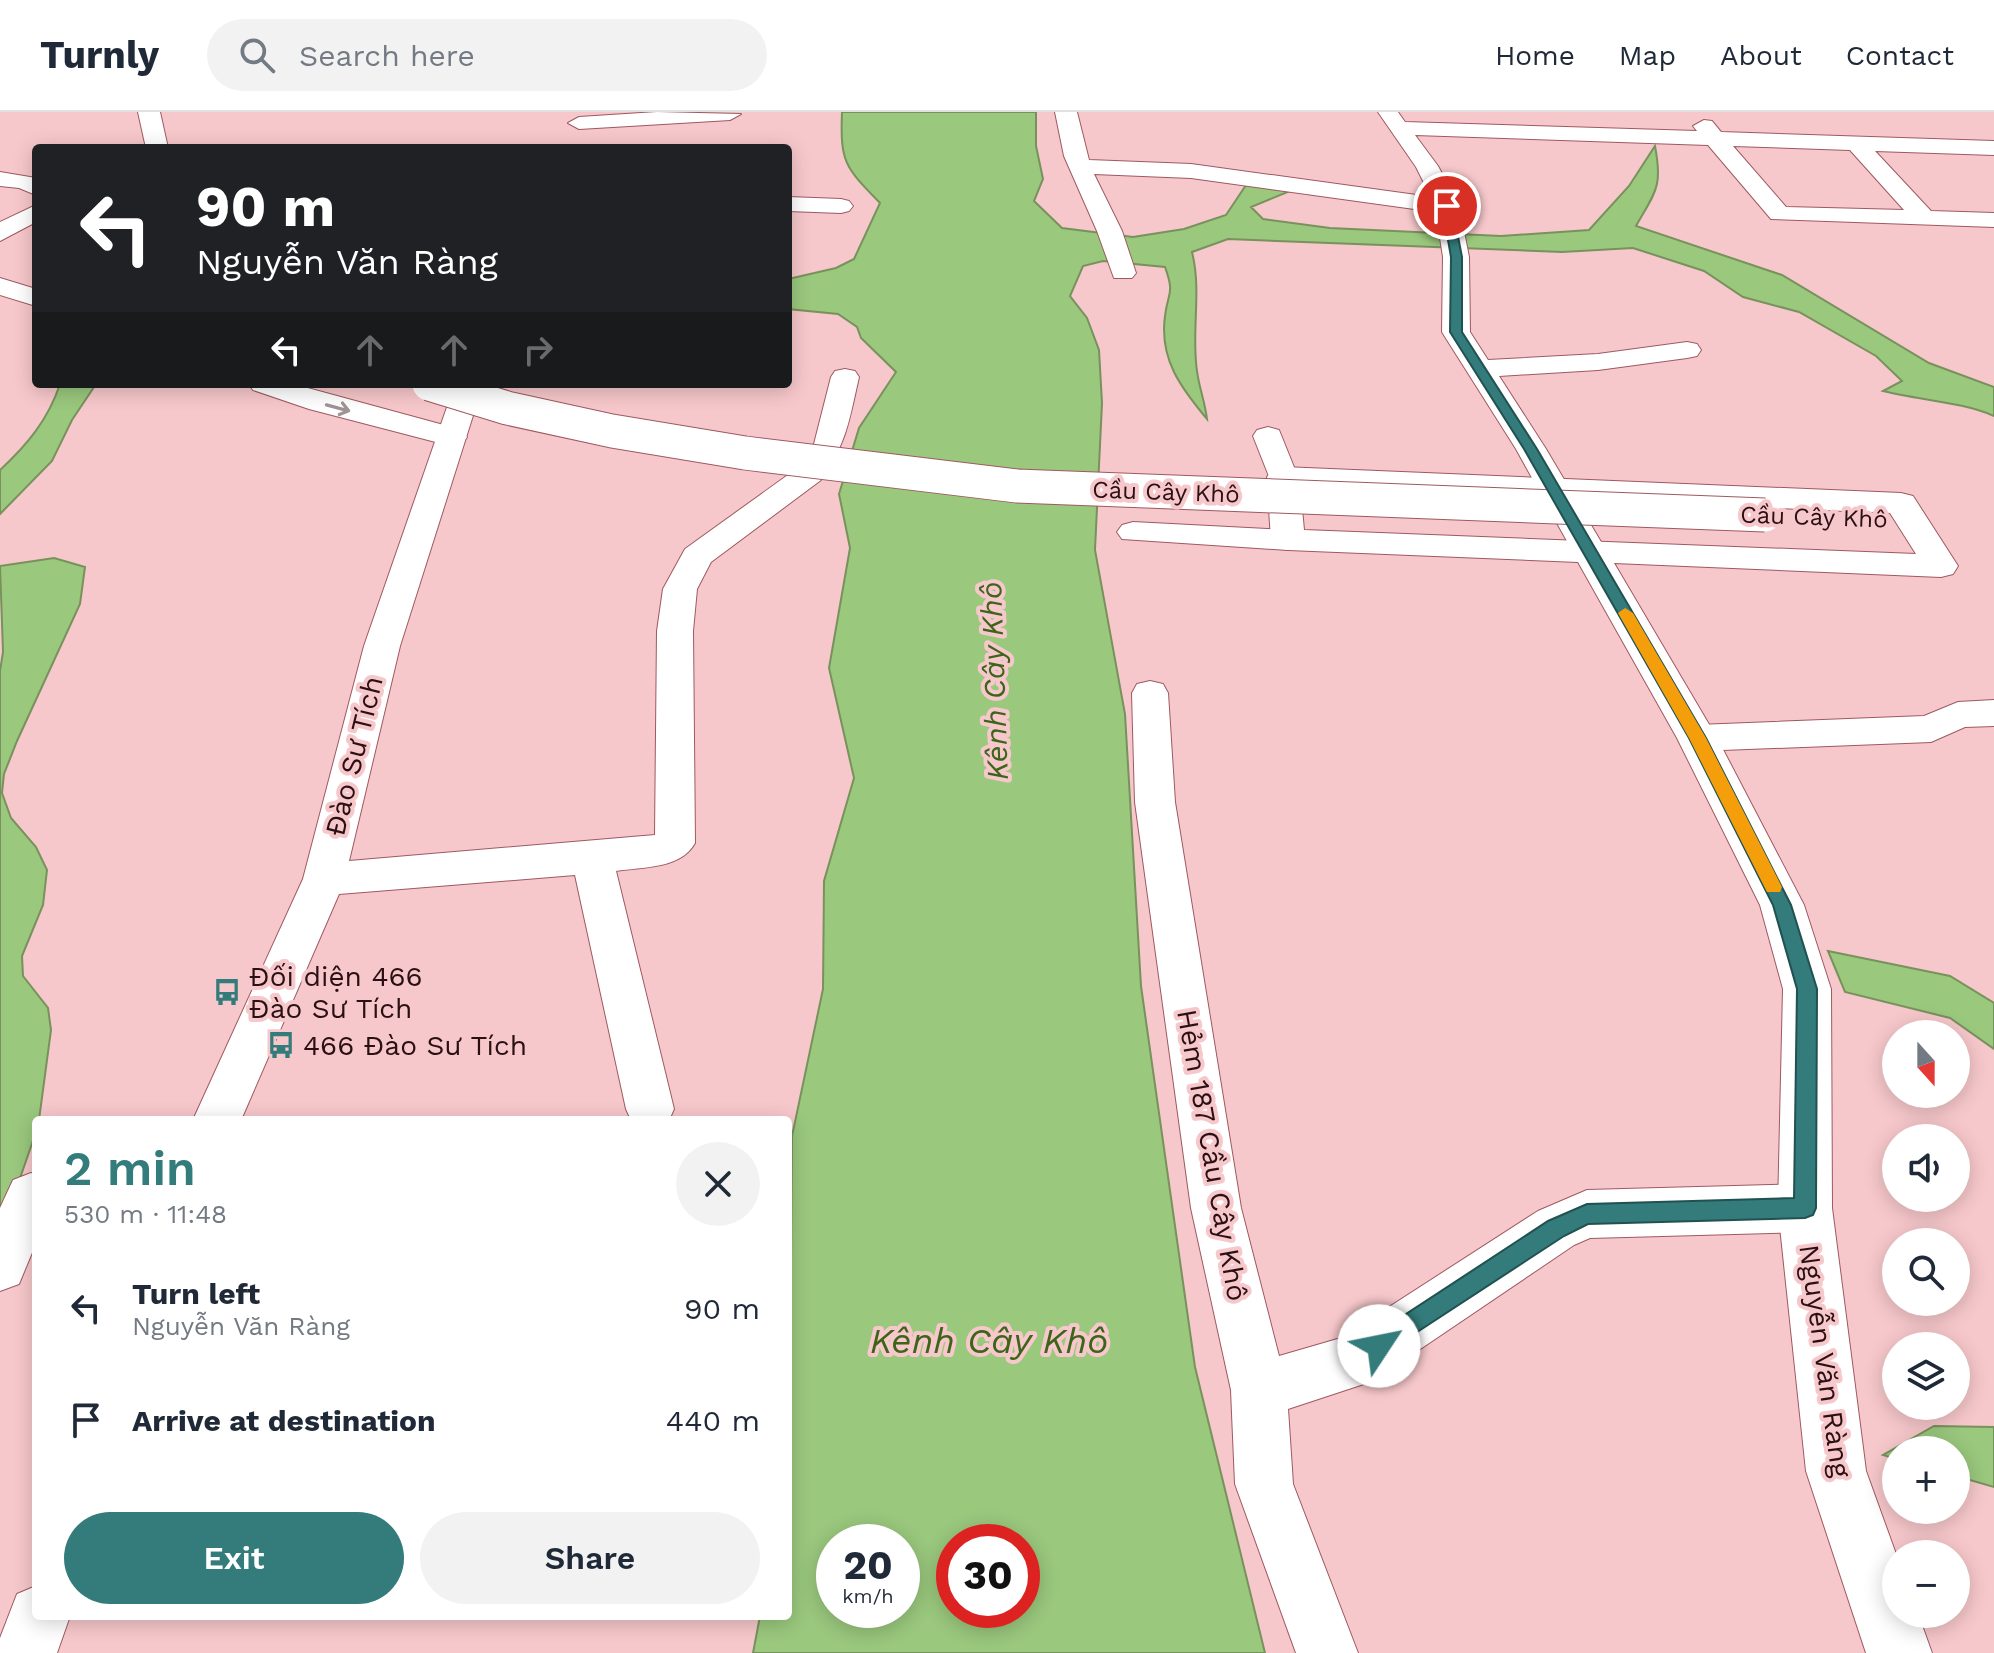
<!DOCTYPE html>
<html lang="en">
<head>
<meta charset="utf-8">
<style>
  body { margin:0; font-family:"Work Sans",sans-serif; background:#f2f2f3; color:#1f2937; height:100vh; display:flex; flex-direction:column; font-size:30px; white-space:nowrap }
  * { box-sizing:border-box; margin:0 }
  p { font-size:26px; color:#747a83 }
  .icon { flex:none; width:44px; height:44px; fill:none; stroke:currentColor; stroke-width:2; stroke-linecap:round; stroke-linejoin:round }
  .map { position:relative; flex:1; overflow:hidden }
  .drawer { position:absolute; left:32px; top:1004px; width:760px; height:504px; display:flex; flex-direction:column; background:#fff; border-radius:8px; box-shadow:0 4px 20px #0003 }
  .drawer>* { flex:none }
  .top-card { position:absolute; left:32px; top:32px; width:760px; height:244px; border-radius:8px; box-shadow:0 4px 20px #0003; background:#202124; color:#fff; overflow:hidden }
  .needle { width:52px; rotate:159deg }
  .controls { position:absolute; left:1882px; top:908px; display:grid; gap:16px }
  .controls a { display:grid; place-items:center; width:88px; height:88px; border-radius:50%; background:#fff; box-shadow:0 4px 20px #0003; font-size:40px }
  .speed { position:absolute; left:816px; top:1412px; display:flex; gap:16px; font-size:40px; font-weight:700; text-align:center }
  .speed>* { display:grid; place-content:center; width:104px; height:104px; border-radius:50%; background:#fff; box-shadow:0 4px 20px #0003; line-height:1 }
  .speed small { font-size:20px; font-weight:400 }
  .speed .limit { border:12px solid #d22; background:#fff; color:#111 }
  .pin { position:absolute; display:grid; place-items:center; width:68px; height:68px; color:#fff; margin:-34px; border:4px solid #fff; border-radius:50%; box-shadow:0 2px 8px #0007 }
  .me { position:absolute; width:88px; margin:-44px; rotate:56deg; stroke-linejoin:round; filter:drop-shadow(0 0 6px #0008) }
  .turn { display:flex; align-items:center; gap:28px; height:168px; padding:0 32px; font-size:36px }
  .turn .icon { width:104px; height:104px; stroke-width:2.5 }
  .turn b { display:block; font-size:56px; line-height:68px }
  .lanes { display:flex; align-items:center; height:76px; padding:0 32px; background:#0003; justify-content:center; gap:40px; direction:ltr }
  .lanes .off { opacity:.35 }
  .round { display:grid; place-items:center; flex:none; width:84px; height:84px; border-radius:42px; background:#f2f2f3 }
  .head { display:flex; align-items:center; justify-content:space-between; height:136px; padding:0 32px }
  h1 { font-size:48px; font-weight:600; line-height:60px; color:#337c7b }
  .primary-button { display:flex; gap:16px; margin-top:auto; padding:16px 32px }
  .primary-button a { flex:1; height:92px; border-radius:48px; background:#337c7b; color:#fff; font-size:32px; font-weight:600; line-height:92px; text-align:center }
  .primary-button a+a { background:#f2f2f3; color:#1f2937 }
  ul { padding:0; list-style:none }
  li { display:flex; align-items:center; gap:24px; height:112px; padding:0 32px }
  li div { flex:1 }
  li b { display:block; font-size:30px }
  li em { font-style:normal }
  header { display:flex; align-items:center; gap:48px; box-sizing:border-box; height:112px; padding:0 40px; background:#fff; border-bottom:2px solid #e0e1e3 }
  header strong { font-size:38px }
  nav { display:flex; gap:44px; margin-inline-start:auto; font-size:28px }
  .search { width:560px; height:72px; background:#f2f2f3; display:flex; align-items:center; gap:20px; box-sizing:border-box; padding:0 28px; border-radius:44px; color:#747a83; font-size:30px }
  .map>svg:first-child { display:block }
  .water { fill:#9ac87d; stroke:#79915d; stroke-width:2; fill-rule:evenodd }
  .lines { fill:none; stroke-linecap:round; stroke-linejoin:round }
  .minor-casing { stroke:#9e5960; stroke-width:2 }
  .major-casing { stroke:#9e5960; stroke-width:2 }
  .minor { fill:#fff; fill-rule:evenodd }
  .major { fill:#fff; fill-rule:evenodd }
  .major-bridge-casing { stroke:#9e5960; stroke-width:35; stroke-linecap:butt }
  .major-bridge { stroke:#fff; stroke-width:33 }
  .oneway { stroke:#a09395 }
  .route { fill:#337c7b; stroke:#215150; stroke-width:2 }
  .slow { fill:#f59e0b }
  .labels { text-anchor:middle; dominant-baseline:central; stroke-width:8; stroke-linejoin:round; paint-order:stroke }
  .far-street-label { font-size:24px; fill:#2b1013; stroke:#f7c8cb }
  .street-label { font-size:28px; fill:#2b1013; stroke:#f7c8cb }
  .poi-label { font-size:28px; fill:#2b1013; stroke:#f7c8cb; text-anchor:start }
  .water-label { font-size:30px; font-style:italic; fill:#3c6519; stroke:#f7c8cb }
  .near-water-label { font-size:36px; font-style:italic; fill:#3c6519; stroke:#f7c8cb }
</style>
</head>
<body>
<header>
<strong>Turnly</strong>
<div class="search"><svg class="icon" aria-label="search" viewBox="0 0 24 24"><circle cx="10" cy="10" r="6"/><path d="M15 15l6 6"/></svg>Search here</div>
<nav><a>Home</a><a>Map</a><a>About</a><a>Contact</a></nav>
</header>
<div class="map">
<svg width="1994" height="1541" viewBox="0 0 1994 1541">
  <rect width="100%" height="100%" fill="#f7c8cb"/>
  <!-- water -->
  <g class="water">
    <path d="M 842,0 L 1036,0 L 1036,34 L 1043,67 L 1034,89 L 1062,116 L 1133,125 L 1184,117 L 1226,103 L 1248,70 L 1295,77 L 1251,95 L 1263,107 L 1330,116 L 1501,124 L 1589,118 L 1629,74 L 1655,34 C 1663,76 1655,80 1636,114 L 1782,163 L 1929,251 L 1994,275 L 1994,304 C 1963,290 1918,288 1883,279 L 1902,269 L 1876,244 L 1799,200 L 1743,185 L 1704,159 L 1633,136 L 1562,140 L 1228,127 L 1192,140 C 1202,180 1191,219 1197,259 C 1199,275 1205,290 1207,307 C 1181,276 1159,247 1165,204 C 1168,179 1175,183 1165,155 L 1103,149 L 1083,154 L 1070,184 L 1087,206 L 1099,238 L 1102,291 L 1095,438 L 1125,602 L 1141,874 L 1195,1255 L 1265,1541 L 753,1541 L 760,1504 L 788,1504 L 792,1024 L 823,877 L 824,769 L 854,666 L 829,556 L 850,436 L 839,382 L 859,316 L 896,260 L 861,226 L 857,215 L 838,202 L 788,197 L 788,167 L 836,156 L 854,147 L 880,91 C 845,55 840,51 842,0 ZM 834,1430 L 902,1430 L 902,1498 L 834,1498 ZM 954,1430 L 1022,1430 L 1022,1498 L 954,1498 Z"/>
    <path d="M 60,272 L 96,272 L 72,308 L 52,349 L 0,402 L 0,358 C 27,333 48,308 60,272 Z"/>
    <path d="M 54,446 L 85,455 L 80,492 L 17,629 L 4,662 L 2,681 L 11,706 L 36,735 L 47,758 L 43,793 L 22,844 L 23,864 L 48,896 L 51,918 L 39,1008 L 36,1008 L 36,1020 L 0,1124 L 0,559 L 3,540 L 0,454 Z"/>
    <path d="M 1828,839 L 1950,864 L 1994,891 L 1994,937 L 1950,906 L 1845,880 Z"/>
    <path d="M 1934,1314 L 1994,1315 L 1994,1375 L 1956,1364 L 1956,1338 L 1896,1338 L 1896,1347 L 1883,1343 Z"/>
  </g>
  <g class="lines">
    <!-- minor casing -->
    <g class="minor-casing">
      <g id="minor">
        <path d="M 138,0 L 160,0 L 168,36 L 146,36 Z"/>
        <path d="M 657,0 L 741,2 L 730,8 L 579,17 L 568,11 L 579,5 Z"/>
        <path d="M 1055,0 L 1077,0 L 1089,48 L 1191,52 L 1431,85 L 1416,55 L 1378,0 L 1398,0 L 1405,10 L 1697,19 L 1693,14 L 1704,8 L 1712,9 L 1721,20 L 1994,29 L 1994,43 L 1875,39 L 1931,99 L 1994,101 L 1994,115 L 1771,107 L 1708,33 L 1415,23 L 1438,54 L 1459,94 L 1469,145 L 1470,220 L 1488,248 L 1598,242 L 1687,230 L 1697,232 L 1701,238 L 1697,244 L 1687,246 L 1598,258 L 1499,264 L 1546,337 L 1607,440 L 1602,447 L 1590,450 L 1578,447 L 1573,440 L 1516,337 L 1442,220 L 1443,145 L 1436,100 L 1191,66 L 1094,62 L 1122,119 L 1136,161 L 1132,166 L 1114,166 L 1097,119 L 1064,44 ZM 1733,34 L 1850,38 L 1904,98 L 1786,95 Z"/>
        <path d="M 788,85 L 841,87 L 849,89 L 853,94 L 849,99 L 841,101 L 788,99 Z"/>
        <path d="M 845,257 L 855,259 L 859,265 C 849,309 847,330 821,368 L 711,450 L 697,477 L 693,519 L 695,731 C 681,757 642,755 616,759 L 674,997 L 669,1008 L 631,1008 L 626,997 L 575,763 L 339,782 L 241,1008 L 193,1008 L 303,767 L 364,534 L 455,272 L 483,272 L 400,534 L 349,749 L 655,723 L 657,519 L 663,477 L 685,437 L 799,355 L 814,332 L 831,265 L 835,259 Z"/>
        <path d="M 1268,315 L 1279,318 L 1298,365 L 1294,372 L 1283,374 L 1272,372 L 1253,324 L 1257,318 Z"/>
        <path d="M 1133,410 L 1288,418 L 1300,421 L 1304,428 L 1300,435 L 1288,438 L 1122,427 L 1117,420 L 1122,413 Z"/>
        <path d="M 1150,569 L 1163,572 L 1168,581 L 1175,690 L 1241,1096 L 1279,1244 L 1341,1226 L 1538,1099 L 1587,1078 L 1805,1072 L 1823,1079 L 1830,1096 L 1823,1113 L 1805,1120 L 1590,1126 L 1574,1133 L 1373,1269 L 1288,1297 L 1293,1372 L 1358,1541 L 1296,1541 L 1235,1372 L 1231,1278 L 1191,1096 L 1135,690 L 1132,581 L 1137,572 Z"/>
        <path d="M 1994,588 L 1994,614 L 1965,615 L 1931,630 L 1697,639 L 1684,635 L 1678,626 L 1684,617 L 1697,613 L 1924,604 L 1958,590 Z"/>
        <path d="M 31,1061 L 36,1063 L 36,1131 L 19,1172 L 0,1179 L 0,1096 L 13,1068 Z"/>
        <path d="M 36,1474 L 36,1504 L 70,1504 L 57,1541 L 0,1541 L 0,1526 L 17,1482 Z"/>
      </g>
    </g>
    <!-- major casing -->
    <g class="major-casing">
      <g id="major">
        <path d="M 0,60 L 36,66 L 36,83 L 19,76 L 0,74 Z"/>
        <path d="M 36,93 L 36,110 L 0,129 L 0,110 Z"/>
        <path d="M 0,166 L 36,177 L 36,194 L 0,183 Z"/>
        <path d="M 249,272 L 293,272 L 462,318 L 467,325 L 462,332 L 451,334 L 309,297 L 253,278 Z"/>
        <path d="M 1283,355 L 1901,381 L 1913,384 L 1958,454 L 1953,462 L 1941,465 L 1614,451 L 1717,626 L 1804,793 L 1831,877 L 1832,1096 L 1866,1359 L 1896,1442 L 1896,1502 L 1918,1502 L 1932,1541 L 1866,1541 L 1806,1359 L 1778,1096 L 1783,877 L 1760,793 L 1677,626 L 1578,450 L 1288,438 L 1276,435 L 1271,428 L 1267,365 L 1272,358 ZM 1300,375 L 1890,401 L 1916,442 L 1304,418 Z"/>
      </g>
    </g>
    <!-- minor -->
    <use href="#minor" class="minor"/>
    <!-- major -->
    <use href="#major" class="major"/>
    <!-- major-bridge casing -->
    <g class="major-bridge-casing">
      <path id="major-bridge" d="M 429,272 L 507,296 L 612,319 L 745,341 L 1017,374 L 1765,403"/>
    </g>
    <!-- major-bridge -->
    <use href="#major-bridge" class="major-bridge"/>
  </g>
  <!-- one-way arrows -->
  <defs><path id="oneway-shaft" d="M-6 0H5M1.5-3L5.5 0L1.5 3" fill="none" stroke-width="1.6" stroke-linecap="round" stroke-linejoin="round" transform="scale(2)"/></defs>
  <use class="oneway" href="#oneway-shaft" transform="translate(338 296) rotate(15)"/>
  <!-- route -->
  <path class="route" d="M 1447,91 L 1452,94 L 1462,145 L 1462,220 L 1537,337 L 1706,626 L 1791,793 L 1817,877 L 1816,1096 L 1813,1103 L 1805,1106 L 1588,1112 L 1564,1124 L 1379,1245 L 1371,1242 L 1368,1234 L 1371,1225 L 1548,1109 L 1587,1092 L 1794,1086 L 1797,877 L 1773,793 L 1689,626 L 1524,337 L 1450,220 L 1451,145 L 1442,94 Z"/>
  <!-- slow -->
  <path class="slow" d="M 1625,496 L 1633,501 L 1706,626 L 1782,775 L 1780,780 L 1767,780 L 1689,626 L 1618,501 Z"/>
  <!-- icons -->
  <defs>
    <g id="bus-bare" transform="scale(2.16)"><path d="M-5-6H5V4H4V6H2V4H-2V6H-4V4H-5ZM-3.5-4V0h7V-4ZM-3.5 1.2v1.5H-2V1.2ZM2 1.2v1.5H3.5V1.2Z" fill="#337c7b" stroke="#f7c8cb" stroke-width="2.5" paint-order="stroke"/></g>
  </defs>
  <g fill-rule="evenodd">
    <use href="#bus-bare" x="227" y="880"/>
    <use href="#bus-bare" x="281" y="933"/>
  </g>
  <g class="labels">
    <!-- far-street labels -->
    <g class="far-street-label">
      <text transform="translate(1166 380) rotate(2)">Cầu Cây Khô</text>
      <text transform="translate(1814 405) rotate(2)">Cầu Cây Khô</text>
    </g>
    <!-- street labels -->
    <g class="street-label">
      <text transform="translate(354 644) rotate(-76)">Đào Sư Tích</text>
      <text transform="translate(1212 1043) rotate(80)">Hẻm 187 Cầu Cây Khô</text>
      <text transform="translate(1825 1249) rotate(82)">Nguyễn Văn Ràng</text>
    </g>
    <!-- poi labels -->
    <g class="poi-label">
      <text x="249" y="864">Đối diện 466<tspan x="249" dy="32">Đào Sư Tích</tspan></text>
      <text x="303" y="933">466 Đào Sư Tích</text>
    </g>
    <!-- water labels -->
    <g class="water-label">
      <text transform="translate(994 569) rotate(-92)">Kênh Cây Khô</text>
    </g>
    <!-- near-water labels -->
    <g class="near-water-label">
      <text x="989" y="1229">Kênh Cây Khô</text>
    </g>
  </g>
</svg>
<div class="controls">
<a><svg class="needle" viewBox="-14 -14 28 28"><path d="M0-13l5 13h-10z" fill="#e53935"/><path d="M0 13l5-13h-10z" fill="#747a83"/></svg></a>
<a><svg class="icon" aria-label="sound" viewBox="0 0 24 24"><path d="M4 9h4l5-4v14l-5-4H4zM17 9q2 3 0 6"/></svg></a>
<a><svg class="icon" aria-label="search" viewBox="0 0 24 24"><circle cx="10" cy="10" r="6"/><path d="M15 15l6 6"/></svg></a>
<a><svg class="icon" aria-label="layers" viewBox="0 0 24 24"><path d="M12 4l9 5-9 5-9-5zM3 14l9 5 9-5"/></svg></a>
<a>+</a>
<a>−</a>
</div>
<div class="speed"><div>20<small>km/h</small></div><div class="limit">30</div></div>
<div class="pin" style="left:1447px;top:94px;background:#d93025"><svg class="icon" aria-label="arrive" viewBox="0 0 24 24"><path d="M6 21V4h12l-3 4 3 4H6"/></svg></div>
<svg class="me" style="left:1379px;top:1234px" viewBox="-20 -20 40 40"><circle r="19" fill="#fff"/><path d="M0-13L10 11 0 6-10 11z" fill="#337c7b"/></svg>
<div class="top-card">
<div class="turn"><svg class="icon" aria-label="left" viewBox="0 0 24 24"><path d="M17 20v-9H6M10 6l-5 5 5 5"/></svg><div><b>90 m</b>Nguyễn Văn Ràng</div></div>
<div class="lanes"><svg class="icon" aria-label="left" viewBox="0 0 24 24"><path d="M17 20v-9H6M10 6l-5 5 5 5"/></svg><svg class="icon off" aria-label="ahead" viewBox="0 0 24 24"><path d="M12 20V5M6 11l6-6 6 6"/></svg><svg class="icon off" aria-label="ahead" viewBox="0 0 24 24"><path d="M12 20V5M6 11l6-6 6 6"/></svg><svg class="icon off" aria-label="right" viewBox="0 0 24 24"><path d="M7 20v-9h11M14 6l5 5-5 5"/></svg></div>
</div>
<section class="drawer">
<div class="head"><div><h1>2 min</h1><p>530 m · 11:48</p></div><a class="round"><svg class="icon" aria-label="close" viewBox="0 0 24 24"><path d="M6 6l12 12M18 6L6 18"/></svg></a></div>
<ul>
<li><svg class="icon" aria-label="left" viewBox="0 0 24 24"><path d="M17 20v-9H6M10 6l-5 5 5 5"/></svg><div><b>Turn left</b><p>Nguyễn Văn Ràng</p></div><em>90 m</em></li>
<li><svg class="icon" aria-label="arrive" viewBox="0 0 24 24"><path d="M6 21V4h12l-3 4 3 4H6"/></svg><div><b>Arrive at destination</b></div><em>440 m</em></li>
</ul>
<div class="primary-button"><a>Exit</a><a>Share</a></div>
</section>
</div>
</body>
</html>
